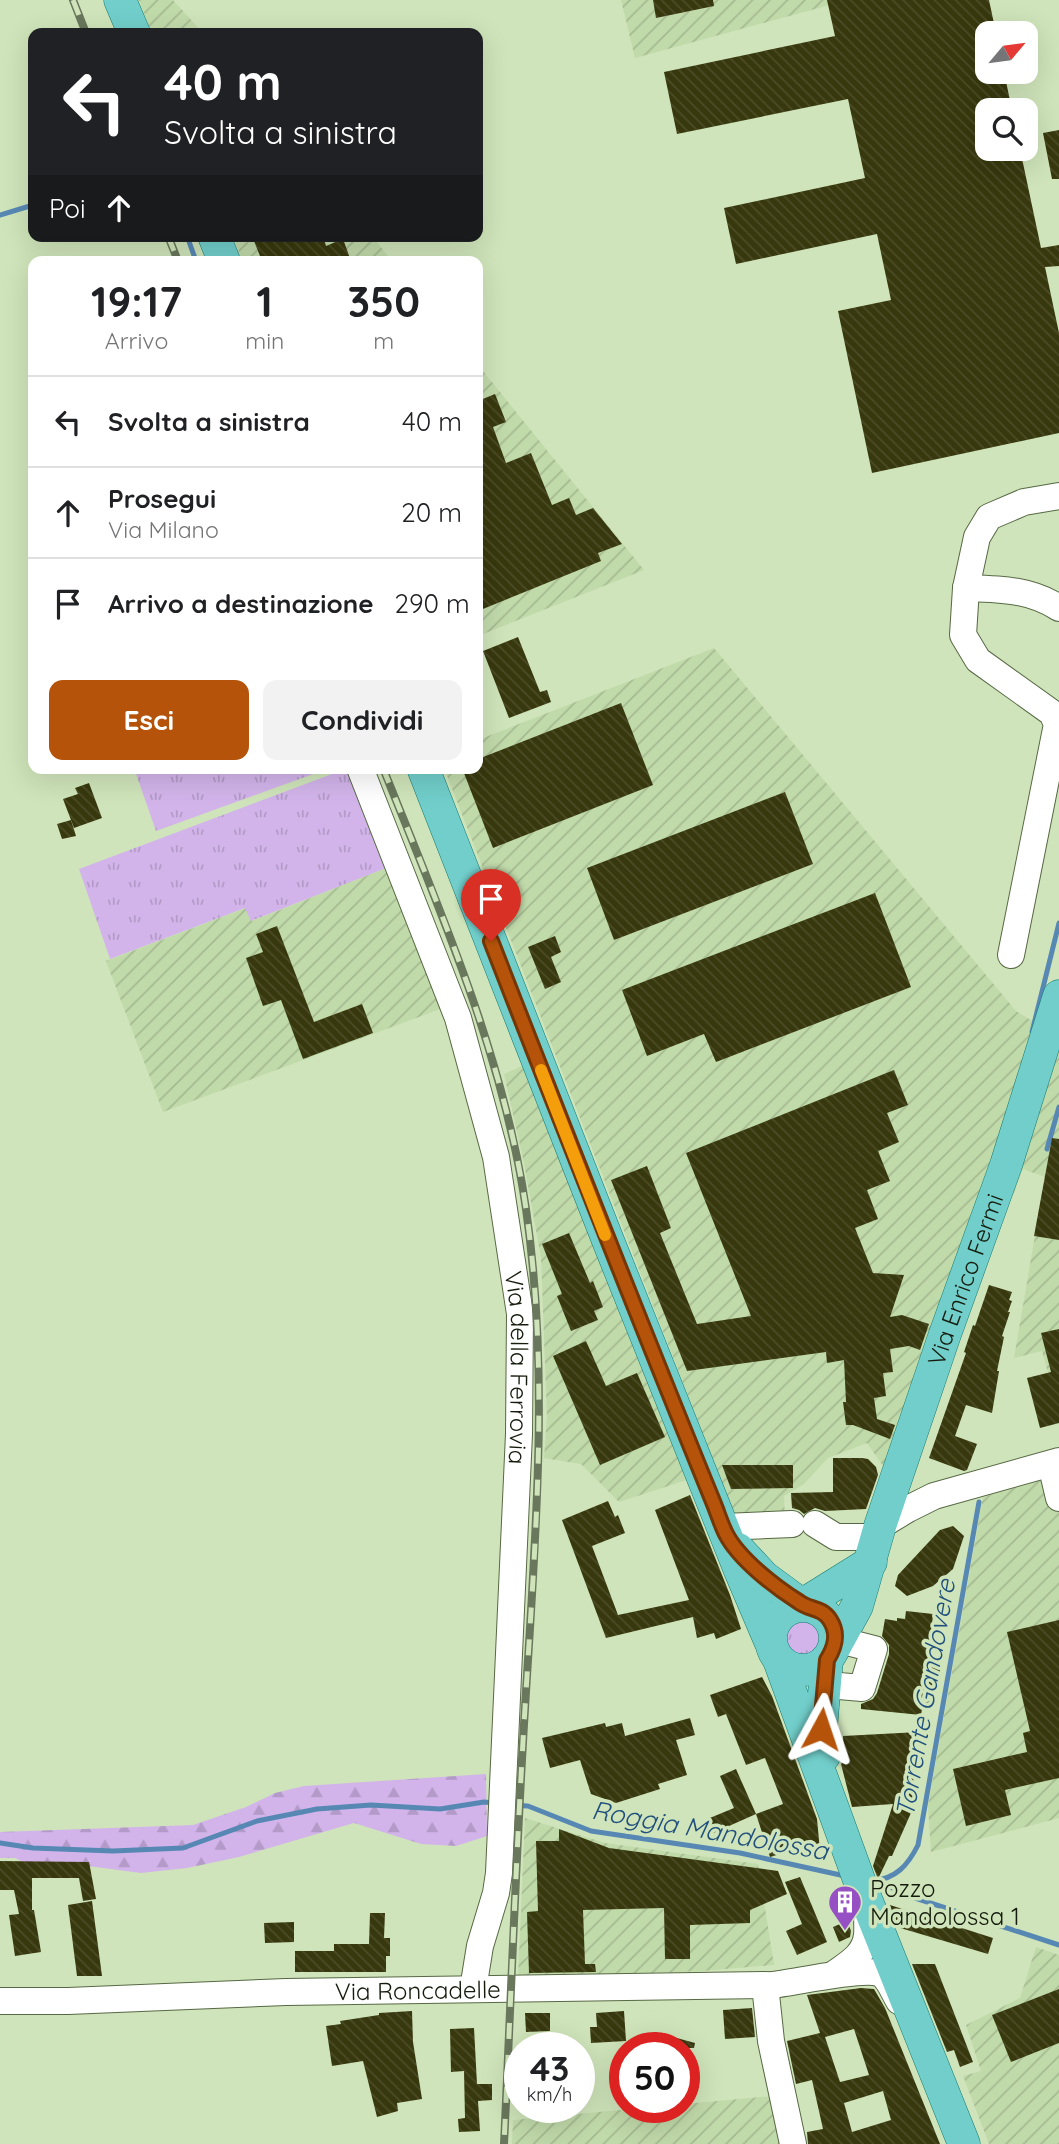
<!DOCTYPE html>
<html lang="it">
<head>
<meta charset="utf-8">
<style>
  body { margin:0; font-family:Quicksand,sans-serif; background:#f2f2f2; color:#202124; height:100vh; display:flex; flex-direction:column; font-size:26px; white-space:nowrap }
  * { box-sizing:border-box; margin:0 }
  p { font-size:23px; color:#757577 }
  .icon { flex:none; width:38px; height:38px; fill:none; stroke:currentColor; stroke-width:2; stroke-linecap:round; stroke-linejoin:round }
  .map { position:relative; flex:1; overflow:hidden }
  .side { position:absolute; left:28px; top:256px; width:455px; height:518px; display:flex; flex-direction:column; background:#fff; border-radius:14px; box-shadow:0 7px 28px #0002 }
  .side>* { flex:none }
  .hud { position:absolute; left:28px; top:28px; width:455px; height:214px; border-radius:14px; box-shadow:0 7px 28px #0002; background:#202124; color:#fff; overflow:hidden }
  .needle { width:46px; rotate:61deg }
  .tools { position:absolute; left:975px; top:21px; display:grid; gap:14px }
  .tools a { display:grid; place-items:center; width:63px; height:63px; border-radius:14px; background:#fff; box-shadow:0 7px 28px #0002; font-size:35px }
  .speed { position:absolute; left:504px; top:2032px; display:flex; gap:14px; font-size:35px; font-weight:700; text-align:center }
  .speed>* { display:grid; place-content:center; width:91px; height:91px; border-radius:50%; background:#fff; box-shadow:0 7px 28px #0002; line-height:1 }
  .speed small { font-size:18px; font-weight:400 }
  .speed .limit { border:10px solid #d22; background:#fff; color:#111 }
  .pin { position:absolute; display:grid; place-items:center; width:60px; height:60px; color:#fff; margin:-72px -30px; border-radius:50% 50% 50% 0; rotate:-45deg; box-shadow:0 0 7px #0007 }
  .pin .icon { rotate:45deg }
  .me { position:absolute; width:77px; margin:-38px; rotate:5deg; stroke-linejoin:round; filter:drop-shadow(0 0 5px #0008) }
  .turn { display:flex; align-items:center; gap:24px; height:147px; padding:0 21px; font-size:32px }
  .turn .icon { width:91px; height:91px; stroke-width:2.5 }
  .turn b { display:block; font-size:49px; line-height:60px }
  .then { display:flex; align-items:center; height:66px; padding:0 21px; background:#0003; gap:14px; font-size:26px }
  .eta { display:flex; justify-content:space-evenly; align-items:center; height:119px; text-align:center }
  .eta b { font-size:42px; font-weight:800; line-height:49px }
  .primary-button { display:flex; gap:14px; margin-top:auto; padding:14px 21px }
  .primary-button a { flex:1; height:80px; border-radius:14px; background:#b45309; color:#fff; font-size:28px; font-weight:800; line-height:80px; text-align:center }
  .primary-button a+a { background:#f2f2f2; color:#202124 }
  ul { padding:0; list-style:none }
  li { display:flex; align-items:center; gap:21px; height:91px; padding:0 21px; border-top:2px solid #e0e0e0 }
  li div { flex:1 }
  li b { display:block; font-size:26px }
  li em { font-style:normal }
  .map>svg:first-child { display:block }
  .industrial { fill:url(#industrial-furrows) }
  .grass { fill:url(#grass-tufts) }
  .forest { fill:url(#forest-firs) }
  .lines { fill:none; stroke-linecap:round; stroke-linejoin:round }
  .stream { stroke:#5788b4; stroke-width:5 }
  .building { fill:url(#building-back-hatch); fill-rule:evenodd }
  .minor-casing { stroke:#576944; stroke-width:28 }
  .major-casing { stroke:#147b71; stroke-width:33 }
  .minor { stroke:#fff; stroke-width:26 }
  .major { stroke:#71ceca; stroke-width:32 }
  .rail-casing { stroke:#69775c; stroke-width:8 }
  .rail { stroke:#cfe4ba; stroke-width:5; stroke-dasharray:16; stroke-linecap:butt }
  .route-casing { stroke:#753606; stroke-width:18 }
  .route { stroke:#b45309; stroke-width:12 }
  .slow { stroke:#f59e0b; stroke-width:12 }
  .labels { text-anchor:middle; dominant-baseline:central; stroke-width:7; stroke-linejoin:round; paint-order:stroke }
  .street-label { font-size:24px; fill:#151c0d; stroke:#cfe4ba }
  .poi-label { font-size:24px; fill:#151c0d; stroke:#cfe4ba; text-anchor:start }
  .water-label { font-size:26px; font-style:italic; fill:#21507c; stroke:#cfe4ba }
</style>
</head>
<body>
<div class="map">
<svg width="1059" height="2144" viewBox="0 0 1059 2144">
  <defs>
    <pattern id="industrial-furrows" width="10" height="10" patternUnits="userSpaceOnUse" patternTransform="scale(1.75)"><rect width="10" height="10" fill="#c1daaa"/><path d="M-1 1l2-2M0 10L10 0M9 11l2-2" fill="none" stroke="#a5ba91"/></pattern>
    <pattern id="grass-tufts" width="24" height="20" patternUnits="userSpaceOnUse" patternTransform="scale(1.75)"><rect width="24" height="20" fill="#d2b4ea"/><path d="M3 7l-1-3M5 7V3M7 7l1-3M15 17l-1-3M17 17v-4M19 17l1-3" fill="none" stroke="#b39ac8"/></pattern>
    <pattern id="forest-firs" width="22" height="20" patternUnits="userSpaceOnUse" patternTransform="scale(1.75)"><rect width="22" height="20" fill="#d2b4ea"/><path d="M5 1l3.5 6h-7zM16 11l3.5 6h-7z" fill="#b39ac8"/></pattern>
    <pattern id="building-back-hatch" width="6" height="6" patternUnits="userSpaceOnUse" patternTransform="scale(1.75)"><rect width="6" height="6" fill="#38380e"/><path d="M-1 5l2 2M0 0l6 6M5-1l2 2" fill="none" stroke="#4b4c27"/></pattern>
  </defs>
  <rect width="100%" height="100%" fill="#cfe4ba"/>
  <!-- industrial -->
  <g class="industrial">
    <path d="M 139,0 L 173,0 L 203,33 L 152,33 Z"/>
    <path d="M 621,0 L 848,0 L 635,58 Z"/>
    <path d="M 233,236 L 372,236 L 392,261 L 242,261 Z"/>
    <path d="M 478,365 L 644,570 L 478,636 Z"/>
    <path d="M 714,648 L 1016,1011 L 1052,1033 L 1059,1008 L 1059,1414 L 1042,1351 L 1014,1358 L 1045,1177 L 1023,1169 L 979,1284 L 906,1499 L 867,1443 L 828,1458 L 804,1484 L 784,1496 L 785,1519 L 736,1519 L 444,768 L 478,768 L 478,740 Z"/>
    <path d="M 386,868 L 443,1008 L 163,1112 L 106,961 L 246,908 L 252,921 Z"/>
    <path d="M 524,1065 L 693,1478 L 619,1502 L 581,1464 L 544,1458 L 547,1417 L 541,1258 L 524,1163 L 504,1074 Z"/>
    <path d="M 1059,1475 L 1059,1818 L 931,1852 L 928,1806 L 983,1497 Z"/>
    <path d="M 525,1818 L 605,1843 L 758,1864 L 774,1965 L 702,1971 L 518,1979 Z"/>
    <path d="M 1036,1947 L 1059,1955 L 1059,2144 L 989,2144 L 963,2076 L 981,2071 L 966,2025 L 1020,1998 Z"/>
    <path d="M 772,2096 L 791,2144 L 512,2144 L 513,2120 L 652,2107 L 684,2107 L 684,2104 Z"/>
  </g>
  <!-- grass -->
  <g class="grass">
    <path d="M 134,768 L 330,768 L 156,831 Z"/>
    <path d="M 348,768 L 386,868 L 251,921 L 245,908 L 110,959 L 79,869 Z"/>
    <circle cx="803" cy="1637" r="20"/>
  </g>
  <!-- forest -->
  <path class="forest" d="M 486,1774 L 487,1836 L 456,1846 L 421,1844 L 354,1823 L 239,1857 L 187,1868 L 141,1873 L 88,1866 L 40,1870 L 15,1858 L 0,1858 L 0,1832 L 193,1825 L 246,1807 L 275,1793 L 304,1786 Z"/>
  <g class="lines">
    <!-- stream -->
    <g class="stream">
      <path d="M 0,215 L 33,205"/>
      <path d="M 187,236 L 196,261"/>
      <path d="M 1032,1032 L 1059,923"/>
      <path d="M 1047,1149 L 1059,1107"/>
      <path d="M 510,1805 L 528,1806 L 591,1831 L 740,1853 L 845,1876"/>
      <path d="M 0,1843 L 33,1848 L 113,1851 L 183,1848 L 257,1821 L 317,1809 L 371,1805 L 440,1809 L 484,1802 L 494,1803"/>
      <path d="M 872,1881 C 896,1879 908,1865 918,1845 L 979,1502"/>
      <path d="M 877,1881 L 912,1897 L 1059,1945"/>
    </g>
  </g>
  <!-- building -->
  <g class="building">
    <path d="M 653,0 L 713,0 L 714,6 L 656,18 Z"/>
    <path d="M 827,0 L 989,0 L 996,33 L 987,33 L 987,72 L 1004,72 L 1012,110 L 987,110 L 987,149 L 1020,149 L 1041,248 L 1059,245 L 1059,266 L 1045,267 L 1059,333 L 1059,433 L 872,473 L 838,311 L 891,300 L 877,234 L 736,264 L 724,208 L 865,178 L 848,99 L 677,134 L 664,72 L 835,36 Z"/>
    <path d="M 1059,130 L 1059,179 L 1052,179 L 1043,133 Z"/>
    <path d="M 252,236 L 323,236 L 326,246 L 343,239 L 351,261 L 262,261 Z"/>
    <path d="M 495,394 L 506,422 L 493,427 L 506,463 L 531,453 L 552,505 L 569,498 L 576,515 L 593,508 L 622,544 L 598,553 L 601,561 L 478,611 L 478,401 Z"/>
    <path d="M 518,637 L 540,692 L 547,690 L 551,702 L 509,718 L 483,651 Z"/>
    <path d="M 621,703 L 653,785 L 493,848 L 462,768 L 478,768 L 478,759 Z"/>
    <path d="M 89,783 L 102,818 L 74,828 L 63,799 L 78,794 L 75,788 Z"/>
    <path d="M 785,792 L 813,864 L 614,940 L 587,868 Z"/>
    <path d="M 71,820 L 76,836 L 62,839 L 57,824 Z"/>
    <path d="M 875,893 L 911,987 L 716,1062 L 704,1034 L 647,1056 L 622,990 Z"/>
    <path d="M 277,926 L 314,1022 L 362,1004 L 373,1033 L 303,1059 L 281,1000 L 263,1006 L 246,958 L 263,952 L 256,934 Z"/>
    <path d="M 555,936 L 561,952 L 551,957 L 561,982 L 545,989 L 528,947 Z"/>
    <path d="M 894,1070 L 908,1105 L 887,1113 L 899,1142 L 878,1151 L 890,1181 L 867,1190 L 878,1219 L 855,1228 L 873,1273 L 904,1275 L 890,1317 L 902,1315 L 929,1324 L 920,1350 L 909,1346 L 890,1349 L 893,1372 L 883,1373 L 886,1396 L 874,1398 L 877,1419 L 895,1425 L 890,1439 L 853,1425 L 846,1425 L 843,1402 L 846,1402 L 844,1360 L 827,1363 L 826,1352 L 687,1371 L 611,1180 L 647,1166 L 671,1228 L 660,1233 L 697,1324 L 751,1316 L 686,1153 Z"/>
    <path d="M 1052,1138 L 1059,1139 L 1059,1240 L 1034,1236 Z"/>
    <path d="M 569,1233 L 590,1283 L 593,1281 L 603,1307 L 594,1311 L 598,1320 L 571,1331 L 557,1296 L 562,1294 L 542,1244 Z"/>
    <path d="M 989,1285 L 1012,1292 L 1009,1300 L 1012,1301 L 1008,1312 L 1010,1312 L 1002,1336 L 1004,1337 L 997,1371 L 999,1371 L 992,1413 L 966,1405 L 955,1436 L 977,1444 L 967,1470 L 964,1471 L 929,1458 L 966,1353 L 964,1352 L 973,1325 L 975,1326 Z"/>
    <path d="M 1059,1329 L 1059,1423 L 1040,1428 L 1027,1378 L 1051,1372 L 1041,1333 Z"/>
    <path d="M 586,1341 L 606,1386 L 637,1373 L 665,1437 L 600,1465 L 553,1356 Z"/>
    <path d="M 833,1458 L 862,1458 L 868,1459 L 876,1467 L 878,1475 L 866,1509 L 825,1511 L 815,1508 L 804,1514 L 799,1510 L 792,1508 L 791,1493 L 833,1492 Z"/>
    <path d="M 722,1465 L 793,1465 L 793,1488 L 731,1489 Z"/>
    <path d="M 690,1495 L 730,1595 L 741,1629 L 716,1639 L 714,1633 L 697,1638 L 693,1617 L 606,1638 L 562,1520 L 608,1501 L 615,1517 L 618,1515 L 625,1533 L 592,1546 L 618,1615 L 689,1600 L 655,1510 Z"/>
    <path d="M 953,1526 L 964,1536 L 953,1569 L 933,1586 L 907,1596 L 895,1586 L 898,1575 L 940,1530 Z"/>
    <path d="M 906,1611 L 933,1614 L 929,1656 L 942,1659 L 934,1705 L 923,1703 L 921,1715 L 861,1709 L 861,1704 L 873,1699 L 877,1693 L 889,1654 L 889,1645 L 882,1636 L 885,1619 L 897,1621 L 897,1618 L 905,1619 Z"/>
    <path d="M 1059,1620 L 1059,1778 L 1005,1790 L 1011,1815 L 966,1826 L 953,1769 L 1027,1752 L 1023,1733 L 1030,1731 L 1007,1632 Z"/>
    <path d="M 762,1677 L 772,1696 L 817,1819 L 820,1851 L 788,1846 L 790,1851 L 770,1857 L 756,1814 L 783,1804 L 765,1758 L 746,1765 L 726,1714 L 718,1717 L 710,1695 Z"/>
    <path d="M 690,1718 L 695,1735 L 676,1740 L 687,1775 L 658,1784 L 660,1789 L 616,1803 L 591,1794 L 580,1760 L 550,1768 L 542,1738 L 605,1723 L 606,1727 L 622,1723 L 625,1736 Z"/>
    <path d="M 919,1732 L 915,1768 L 913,1767 L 914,1806 L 892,1856 L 889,1856 L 878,1879 L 873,1866 L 893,1804 L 852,1807 L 841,1764 L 844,1761 L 843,1736 Z"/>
    <path d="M 736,1769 L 756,1814 L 711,1834 L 705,1820 L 734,1808 L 720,1776 Z"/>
    <path d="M 559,1829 L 609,1848 L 778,1871 L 787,1894 L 750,1910 L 750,1923 L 690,1925 L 690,1959 L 665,1959 L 664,1908 L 583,1910 L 585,1964 L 595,1964 L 596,1972 L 529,1973 L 527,1912 L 538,1911 L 536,1841 L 559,1841 Z"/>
    <path d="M 0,1861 L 89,1862 L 96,1899 L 83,1901 L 79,1878 L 32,1878 L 32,1910 L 34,1910 L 41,1952 L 15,1956 L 9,1915 L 19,1914 L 14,1890 L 0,1890 Z"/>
    <path d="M 800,1877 L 827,1942 L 797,1955 L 786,1931 L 802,1924 L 785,1882 Z"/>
    <path d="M 92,1901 L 102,1976 L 77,1976 L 68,1905 Z"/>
    <path d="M 890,1905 L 993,1938 L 988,1954 L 897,1927 Z"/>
    <path d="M 370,1913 L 385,1913 L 384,1938 L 390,1938 L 390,1956 L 386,1956 L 386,1972 L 295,1972 L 295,1951 L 334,1951 L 334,1944 L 369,1944 Z"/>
    <path d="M 847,1921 L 851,1931 L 850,1937 L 839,1942 L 833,1927 Z"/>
    <path d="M 294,1922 L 294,1942 L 265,1943 L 264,1923 Z"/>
    <path d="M 912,1964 L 935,1964 L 973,2062 L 960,2067 L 954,2050 L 947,2052 Z"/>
    <path d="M 861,1988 L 874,1989 L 885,2008 L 940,2144 L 808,2144 L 807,2132 L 823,2129 L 812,2080 L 796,2084 L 787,2041 L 820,2033 L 807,1995 ZM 854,2029 L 869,2075 L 840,2082 L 825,2037 ZM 883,2091 L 891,2120 L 852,2132 L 844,2103 Z"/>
    <path d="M 1059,1989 L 1059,2043 L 1011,2062 L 992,2015 Z"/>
    <path d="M 752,2008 L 755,2037 L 725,2039 L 723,2010 Z"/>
    <path d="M 412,2011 L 413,2042 L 422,2099 L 397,2103 L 398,2111 L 377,2117 L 363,2061 L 332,2066 L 326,2026 L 341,2024 L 340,2021 L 379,2015 L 379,2013 Z"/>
    <path d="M 624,2011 L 626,2041 L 591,2043 L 590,2027 L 597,2027 L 596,2013 Z"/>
    <path d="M 525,2013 L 550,2013 L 550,2031 L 526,2032 Z"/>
    <path d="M 474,2028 L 477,2084 L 492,2084 L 492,2100 L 478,2101 L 480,2131 L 459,2132 L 458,2119 L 465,2118 L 464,2071 L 451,2072 L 450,2029 Z"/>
    <path d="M 655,2032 L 695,2043 L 694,2048 L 651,2048 Z"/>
  </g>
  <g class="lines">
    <!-- minor casing -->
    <g class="minor-casing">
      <g id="minor">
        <path d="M 966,588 C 999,589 1030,589 1059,608"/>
        <path id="s1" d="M 360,768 L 458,1018 L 496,1157 L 520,1314 L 519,1434 L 499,1873 L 496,1893 L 480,1946 L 473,1989"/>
        <path d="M 1011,955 L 1057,724 L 1052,713 L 978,660 L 963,635 L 966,588 L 977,537 L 989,517 L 1024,502 L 1059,496"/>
        <path d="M 1051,1464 L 1059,1498"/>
        <path d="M 815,1524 L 836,1537 L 877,1537"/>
        <path d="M 880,1526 L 908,1509 L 934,1496 L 1059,1461"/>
        <path d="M 724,1527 L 792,1524"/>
        <path d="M 825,1678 L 839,1686 L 862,1688 L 874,1649 L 839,1640"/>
        <path d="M 834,1974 C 848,1964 865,1955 867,1935 C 868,1925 866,1916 868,1906"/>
        <path d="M 765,1985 L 771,2041 L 793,2144"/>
        <path id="s2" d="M 0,2001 L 68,2001 L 286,1992 L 771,1985 C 794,1983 864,1966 881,1974 C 889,1979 894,1993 899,2001"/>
      </g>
    </g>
    <!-- major casing -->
    <g class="major-casing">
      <g id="major">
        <path d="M 120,0 L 134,33"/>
        <path d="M 214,236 L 224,261"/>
        <path d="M 423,768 L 607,1238 L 741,1573 L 770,1641"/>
        <path d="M 738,1549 L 764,1577 L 802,1605"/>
        <path d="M 802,1605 L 871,1562"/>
        <circle cx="803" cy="1638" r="32"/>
        <path id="s3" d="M 833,1650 L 857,1606 L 880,1526 L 944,1337 L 1006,1165 L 1059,996"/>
        <path d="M 779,1660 L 866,1899 L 964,2144"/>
        <path d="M 824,1756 L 821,1729 L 827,1659"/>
      </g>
    </g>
    <!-- minor -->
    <use href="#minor" class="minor"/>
    <!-- major -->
    <use href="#major" class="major"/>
    <!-- rail casing -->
    <g class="rail-casing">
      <g id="rail">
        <path d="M 73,0 L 86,33"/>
        <path d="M 168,236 L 178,261"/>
        <path d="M 383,768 C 440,911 504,1056 526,1209 C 550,1375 535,1542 525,1708 C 516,1853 511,1999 504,2144"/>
      </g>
    </g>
    <!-- rail -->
    <use href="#rail" class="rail"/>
  </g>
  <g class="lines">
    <!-- route casing -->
    <g class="route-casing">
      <path id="route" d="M 491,941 C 564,1129 638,1317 714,1504 C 718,1514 721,1524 726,1534 C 739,1559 775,1587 799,1602 C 809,1610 822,1607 830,1620 C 839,1634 835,1647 827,1660 L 821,1729"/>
    </g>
    <!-- route -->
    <use href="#route" class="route"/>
    <!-- slow -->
    <path class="slow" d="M 541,1070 L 605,1235"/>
  </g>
  <!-- icons -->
  <defs>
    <g id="building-pin" transform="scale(1.75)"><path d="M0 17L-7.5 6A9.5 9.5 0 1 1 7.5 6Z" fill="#9750c4" stroke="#cfe4ba"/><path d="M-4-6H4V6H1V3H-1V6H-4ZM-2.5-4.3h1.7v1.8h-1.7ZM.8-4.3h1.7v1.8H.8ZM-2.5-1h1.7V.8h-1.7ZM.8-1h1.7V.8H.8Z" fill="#fff"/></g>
  </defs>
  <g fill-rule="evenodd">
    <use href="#building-pin" x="845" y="1902"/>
  </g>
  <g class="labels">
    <!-- street labels -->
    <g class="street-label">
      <text stroke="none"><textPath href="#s3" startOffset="394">Via Enrico Fermi</textPath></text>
      <text stroke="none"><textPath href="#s1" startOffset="625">Via della Ferrovia</textPath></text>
      <text stroke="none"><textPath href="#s2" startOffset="418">Via Roncadelle</textPath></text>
    </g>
    <!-- poi labels -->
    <g class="poi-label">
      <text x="870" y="1888">Pozzo<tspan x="870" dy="28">Mandolossa 1</tspan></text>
    </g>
    <!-- water labels -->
    <g class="water-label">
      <text transform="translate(925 1698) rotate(-80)">Torrente Gandovere</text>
      <text transform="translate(710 1830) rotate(10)">Roggia Mandolossa</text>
    </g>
  </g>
</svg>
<div class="tools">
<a><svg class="needle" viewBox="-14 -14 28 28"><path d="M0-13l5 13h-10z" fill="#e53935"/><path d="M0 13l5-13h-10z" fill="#757577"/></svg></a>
<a><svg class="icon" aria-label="search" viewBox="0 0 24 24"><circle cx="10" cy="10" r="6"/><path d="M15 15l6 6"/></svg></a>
</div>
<div class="speed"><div>43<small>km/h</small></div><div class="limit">50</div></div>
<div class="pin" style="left:491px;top:941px;background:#d93025"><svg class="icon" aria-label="arrive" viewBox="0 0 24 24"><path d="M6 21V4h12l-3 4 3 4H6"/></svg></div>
<svg class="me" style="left:821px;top:1729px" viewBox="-20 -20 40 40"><path d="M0-17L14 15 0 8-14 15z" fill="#b45309" stroke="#fff" stroke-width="4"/></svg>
<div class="hud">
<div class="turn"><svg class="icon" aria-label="left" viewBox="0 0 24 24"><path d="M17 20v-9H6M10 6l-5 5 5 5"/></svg><div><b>40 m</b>Svolta a sinistra</div></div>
<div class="then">Poi<svg class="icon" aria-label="ahead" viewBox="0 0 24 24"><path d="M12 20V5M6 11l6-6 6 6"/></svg></div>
</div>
<section class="side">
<div class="eta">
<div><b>19:17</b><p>Arrivo</p></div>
<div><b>1</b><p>min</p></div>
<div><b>350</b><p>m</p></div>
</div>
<ul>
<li><svg class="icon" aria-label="left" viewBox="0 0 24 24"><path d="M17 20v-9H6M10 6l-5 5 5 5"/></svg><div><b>Svolta a sinistra</b></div><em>40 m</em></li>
<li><svg class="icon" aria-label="ahead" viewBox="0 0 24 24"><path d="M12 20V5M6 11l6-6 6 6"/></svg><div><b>Prosegui</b><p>Via Milano</p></div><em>20 m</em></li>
<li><svg class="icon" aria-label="arrive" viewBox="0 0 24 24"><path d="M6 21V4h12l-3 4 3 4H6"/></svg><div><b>Arrivo a destinazione</b></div><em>290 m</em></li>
</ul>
<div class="primary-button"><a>Esci</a><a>Condividi</a></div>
</section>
</div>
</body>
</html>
